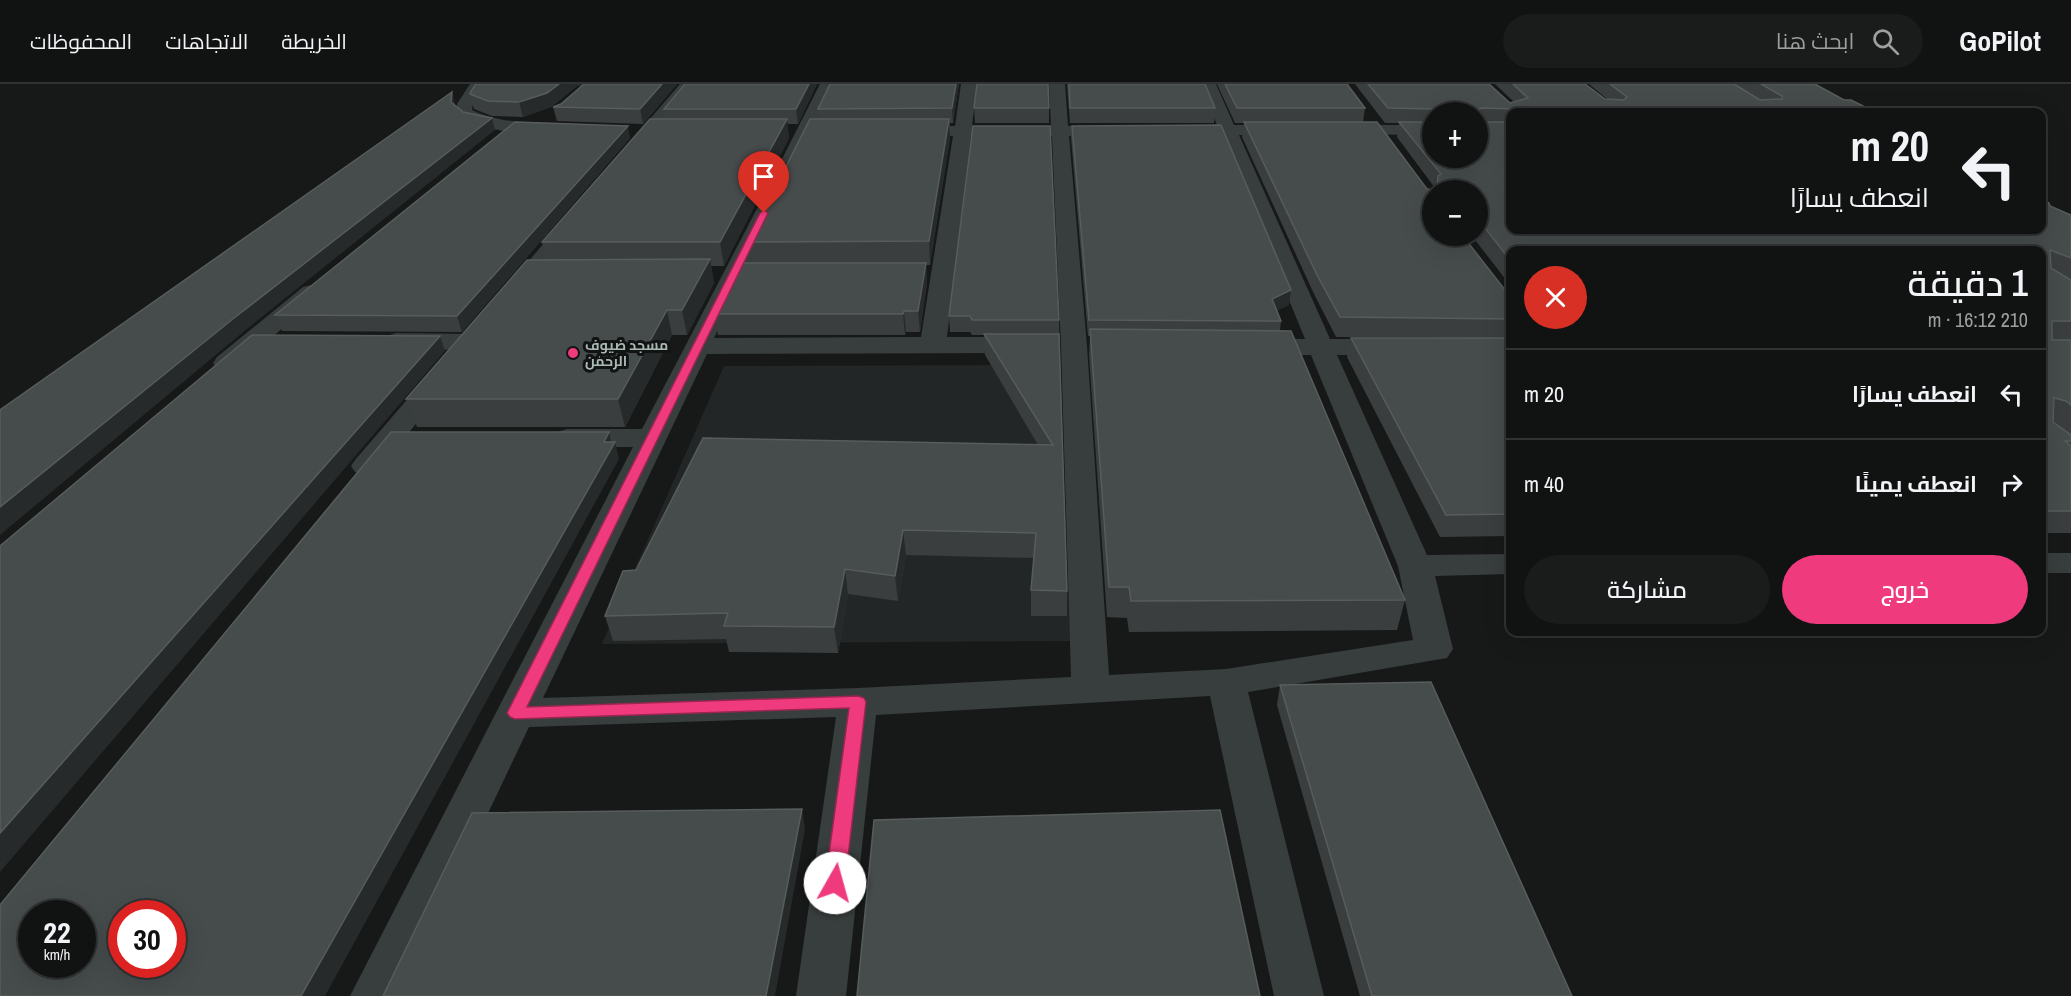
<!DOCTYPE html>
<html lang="ar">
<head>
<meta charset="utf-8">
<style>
  body { margin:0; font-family:"Archivo Narrow",Cairo,sans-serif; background:#1a1c1c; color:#f1f3f6; direction:rtl; height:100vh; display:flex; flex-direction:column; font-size:22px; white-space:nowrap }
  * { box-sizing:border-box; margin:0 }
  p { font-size:20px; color:#9c9ea0 }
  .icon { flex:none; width:33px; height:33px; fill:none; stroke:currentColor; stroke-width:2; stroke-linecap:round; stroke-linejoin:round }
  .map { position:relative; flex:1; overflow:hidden; direction:ltr }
  .side { position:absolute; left:1506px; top:162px; width:540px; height:390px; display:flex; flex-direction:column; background:#111313; border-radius:12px; box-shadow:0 6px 24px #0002,0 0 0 2px #303233; direction:rtl }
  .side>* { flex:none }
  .top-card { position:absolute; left:1506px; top:24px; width:540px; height:126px; border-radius:12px; box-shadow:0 6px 24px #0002,0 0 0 2px #303233; direction:rtl; background:#111313; color:#f1f3f6; overflow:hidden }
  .fabs { position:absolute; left:1422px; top:18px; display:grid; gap:12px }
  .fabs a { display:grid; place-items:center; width:66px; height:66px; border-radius:50%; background:#111313; box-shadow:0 6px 24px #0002,0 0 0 2px #303233; font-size:30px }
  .speed { position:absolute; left:18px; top:816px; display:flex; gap:12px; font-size:30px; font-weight:700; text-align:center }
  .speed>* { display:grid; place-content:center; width:78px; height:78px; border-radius:50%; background:#111313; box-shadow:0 6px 24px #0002,0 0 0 2px #303233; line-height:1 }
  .speed small { font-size:15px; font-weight:400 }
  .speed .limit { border:9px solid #d22; background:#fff; color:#111 }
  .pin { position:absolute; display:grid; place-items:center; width:51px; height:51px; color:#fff; margin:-62px -26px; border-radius:50% 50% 50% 0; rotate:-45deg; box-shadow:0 0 6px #0007 }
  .pin .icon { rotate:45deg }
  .me { position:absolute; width:66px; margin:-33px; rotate:7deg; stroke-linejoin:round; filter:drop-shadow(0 0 4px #0008) }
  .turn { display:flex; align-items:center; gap:21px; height:126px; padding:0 18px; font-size:27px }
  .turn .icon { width:78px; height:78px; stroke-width:2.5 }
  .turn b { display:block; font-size:42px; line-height:51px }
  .round { display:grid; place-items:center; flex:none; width:63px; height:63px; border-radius:32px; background:#1a1c1c }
  .head { display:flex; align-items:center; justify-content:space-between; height:102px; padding:0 18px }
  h1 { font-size:36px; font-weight:600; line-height:45px }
  .button { display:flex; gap:12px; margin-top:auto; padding:12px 18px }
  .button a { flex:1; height:69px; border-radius:36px; background:#ef3a7d; color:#fff; font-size:24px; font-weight:600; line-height:69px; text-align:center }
  .button a+a { background:#1a1c1c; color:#f1f3f6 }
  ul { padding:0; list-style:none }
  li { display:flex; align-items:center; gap:18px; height:90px; padding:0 18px; border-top:2px solid #303233 }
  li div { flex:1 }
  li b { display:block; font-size:22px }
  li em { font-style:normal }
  header { display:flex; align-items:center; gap:36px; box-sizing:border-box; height:84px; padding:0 30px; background:#111313; border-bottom:2px solid #303233 }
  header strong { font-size:28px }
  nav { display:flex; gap:33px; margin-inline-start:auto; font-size:21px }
  .search { width:420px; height:54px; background:#1a1c1c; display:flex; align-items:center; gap:15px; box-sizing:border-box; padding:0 21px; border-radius:33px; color:#9c9ea0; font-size:22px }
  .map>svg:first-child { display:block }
  .built { fill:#232626 }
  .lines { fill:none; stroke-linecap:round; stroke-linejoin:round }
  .minor { fill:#383e3d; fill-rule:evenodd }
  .wall { fill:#3a3e3e; fill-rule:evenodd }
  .shaded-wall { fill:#272a2a }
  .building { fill:#464b4b; stroke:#565d5b; stroke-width:1.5; fill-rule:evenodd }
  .route { fill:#ef3a7d; stroke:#9b2651; stroke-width:1.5 }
  .poi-dot { fill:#ef3a7d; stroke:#121414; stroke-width:2 }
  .labels { text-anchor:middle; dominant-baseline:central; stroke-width:6; stroke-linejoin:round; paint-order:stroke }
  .far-poi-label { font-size:14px; font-weight:bold; fill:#aab9b4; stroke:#121414; text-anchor:start }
</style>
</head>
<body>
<header>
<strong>GoPilot</strong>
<div class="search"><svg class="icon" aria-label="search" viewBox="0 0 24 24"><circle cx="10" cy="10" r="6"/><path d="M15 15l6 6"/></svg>ابحث هنا</div>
<nav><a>الخريطة</a><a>الاتجاهات</a><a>المحفوظات</a></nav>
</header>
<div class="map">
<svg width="2071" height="912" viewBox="0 0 2071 912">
  <rect width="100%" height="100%" fill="#171919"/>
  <!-- built -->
  <path class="built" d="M 1057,281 L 1070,557 L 602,560 L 724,282 Z"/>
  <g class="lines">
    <!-- minor -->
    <g class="minor">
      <path d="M 470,0 L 486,0 L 473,20 L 472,26 C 498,39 525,38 553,39 L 559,40 L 562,44 L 559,48 C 537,53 470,47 456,28 L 457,20 Z"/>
      <path d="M 680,0 L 696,0 L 637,72 L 625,72 L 622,68 L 625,64 Z"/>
      <path d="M 820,0 L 836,0 L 800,75 L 797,79 L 785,79 L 782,75 Z"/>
      <path d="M 961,0 L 977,0 L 972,42 L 1051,42 L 1049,0 L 1065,0 L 1068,42 L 1117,42 L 1123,43 L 1126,47 L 1123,51 L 1117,52 L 1069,52 L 1087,262 L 1109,591 L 1226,585 L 1413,556 L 1398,482 L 1311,271 L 1252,271 L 1243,268 L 1239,263 L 1243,258 L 1252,255 L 1305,255 L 1221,51 L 1178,51 L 1172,50 L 1169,46 L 1172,42 L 1178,41 L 1217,41 L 1200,0 L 1216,0 L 1234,41 L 1288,41 L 1294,42 L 1297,46 L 1294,50 L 1288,51 L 1239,51 L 1330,255 L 1393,255 L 1402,258 L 1406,263 L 1402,268 L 1393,271 L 1337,271 L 1427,471 L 1510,470 L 1510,490 L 1435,492 L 1453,565 L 1447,574 L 1248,608 L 1324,912 L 1274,912 L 1210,612 L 876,631 L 846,912 L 796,912 L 836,633 L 529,643 L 401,912 L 350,912 L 633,363 L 567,363 L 557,360 L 552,354 L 557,348 L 567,345 L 642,345 L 761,117 L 775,117 L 778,121 L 714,254 L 921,253 L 953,52 L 905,52 L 899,51 L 896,47 L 899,43 L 905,42 L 955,42 ZM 971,52 L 1052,52 L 1061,262 L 1071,593 L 858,604 L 543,614 L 707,270 L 1030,269 L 1039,266 L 1043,261 L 1039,256 L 1030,253 L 947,253 Z"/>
      <path d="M 1337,41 L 1432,41 L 1432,51 L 1331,50 L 1328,46 L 1331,42 Z"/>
      <path d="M 575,129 L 582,131 L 585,135 L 520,216 L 512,218 L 504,216 L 500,211 L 504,206 L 568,131 Z"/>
      <path d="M 311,201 L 319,203 L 323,208 L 319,213 L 235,285 L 226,287 L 217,285 L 213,279 L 217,273 L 303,203 Z"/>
      <path d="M 396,249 L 472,250 L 481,253 L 485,258 L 481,263 L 472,266 L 396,265 L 387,262 L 383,257 L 387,252 Z"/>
      <path d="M 439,287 L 448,289 L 452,295 L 377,388 L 366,391 L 355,388 L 351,382 L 355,376 L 430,289 Z"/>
      <rect x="2042" y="469" width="29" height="20"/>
    </g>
  </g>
  <!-- wall -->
  <g class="wall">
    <path d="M 476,0 L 677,0 L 643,40 L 557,37 L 553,23 L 561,20 L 583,1 L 577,2 L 551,23 L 523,33 L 492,32 L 474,25 L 470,10 Z"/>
    <path d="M 817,0 L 798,40 L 787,40 L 789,54 L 724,182 L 711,182 L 714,199 L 687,251 L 672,251 L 625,343 L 417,343 L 406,315 L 547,176 L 542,158 L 666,35 L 664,25 Z"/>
    <path d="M 830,0 L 959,0 L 953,39 L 950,39 L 950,54 L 930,181 L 926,181 L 927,199 L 920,248 L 906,248 L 905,251 L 718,251 L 714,230 L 751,179 L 748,158 L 819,35 L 818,25 Z"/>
    <path d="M 1067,0 L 1205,0 L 1215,24 L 1214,39 L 1070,39 Z"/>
    <path d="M 1217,0 L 1347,0 L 1365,24 L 1363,38 L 1432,152 L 1505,206 L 1510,208 L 1510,452 L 1440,453 L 1347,273 L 1351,254 L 1510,254 L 1336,253 L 1314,210 L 1242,53 L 1244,39 L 1235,39 Z"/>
    <path d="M 1355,0 L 1489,0 L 1510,19 L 1514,18 L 1495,0 L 1585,0 L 1605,15 L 1607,15 L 1589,0 L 1815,0 L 1844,16 L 1865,23 L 1864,25 L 1871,28 L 1510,28 L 1510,146 L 1657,150 L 1661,150 L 1657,146 L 1782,146 L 1788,150 L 1789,150 L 1783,146 L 2042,146 L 2050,122 L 2071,131 L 2071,449 L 2042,449 L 2042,166 L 1510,166 L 1510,201 L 1472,152 L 1478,152 L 1478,106 L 1435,106 L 1435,104 L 1397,53 L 1399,39 L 1385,39 ZM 1432,28 L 1478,28 L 1432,74 Z"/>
    <path d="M 974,24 L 1049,24 L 1049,39 L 975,39 Z"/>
    <path d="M 973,42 L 1059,236 L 1067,507 L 1067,532 L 1031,532 L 1031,506 L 1034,474 L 906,471 L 898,517 L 848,510 L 838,569 L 729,568 L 726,555 L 613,557 L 605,532 L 636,486 L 1038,361 L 985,271 L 984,251 L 972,251 L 970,248 L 950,248 L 949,232 Z"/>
    <path d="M 1072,42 L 1289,221 L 1277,226 L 1281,237 L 1280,247 L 1405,516 L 1397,546 L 1129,548 L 1127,534 L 1107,533 L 1089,271 L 1090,252 L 1088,252 L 1071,54 Z"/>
    <path d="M 630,54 L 462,248 L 282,247 L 275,231 Z"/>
    <path d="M 1280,601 L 1572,912 L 1360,912 L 1277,621 Z"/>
  </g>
  <!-- shaded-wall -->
  <g class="shaded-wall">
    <path d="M 559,0 L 588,0 L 577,2 L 551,23 L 523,33 L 519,18 Z"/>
    <path d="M 662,0 L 677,0 L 643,40 L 640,25 Z"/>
    <path d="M 809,0 L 817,0 L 798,40 L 796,25 Z"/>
    <path d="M 956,0 L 959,0 L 953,39 L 952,24 Z"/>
    <path d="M 452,8 L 455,19 L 455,30 L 451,18 Z"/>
    <path d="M 492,34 L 495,46 L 242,249 L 0,451 L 0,423 L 234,234 Z"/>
    <path d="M 787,35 L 789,54 L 724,182 L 720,158 Z"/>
    <path d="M 949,35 L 950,54 L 930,181 L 929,157 Z"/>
    <path d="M 628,42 L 630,54 L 462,248 L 457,232 Z"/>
    <path d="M 710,175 L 714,199 L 687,251 L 682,226 Z"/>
    <path d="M 926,179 L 927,199 L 920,248 L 918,227 Z"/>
    <path d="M 1291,206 L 1289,221 L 1270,230 L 1272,215 Z"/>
    <path d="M 667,226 L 672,251 L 625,343 L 618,315 Z"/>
    <path d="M 904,227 L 906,248 L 905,251 L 903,230 Z"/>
    <path d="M 440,252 L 445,267 L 0,788 L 0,749 Z"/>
    <path d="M 609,348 L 612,362 L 615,358 L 619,375 L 325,912 L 301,912 Z"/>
    <path d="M 903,446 L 906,471 L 898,517 L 895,492 Z"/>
    <path d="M 845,485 L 848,510 L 838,569 L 834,543 Z"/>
    <path d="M 802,725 L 805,745 L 775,912 L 766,912 Z"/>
  </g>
  <!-- building -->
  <g class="building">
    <path d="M 476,0 L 559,0 L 547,9 L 519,18 L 488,17 L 470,10 L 471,7 Z"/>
    <path d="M 584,0 L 662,0 L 640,25 L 553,23 L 561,20 Z"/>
    <path d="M 685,0 L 809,0 L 796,25 L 664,25 Z"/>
    <path d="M 830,0 L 956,0 L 952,24 L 818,25 Z"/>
    <path d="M 977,0 L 1048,0 L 1049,24 L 974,24 Z"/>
    <path d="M 1069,0 L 1205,0 L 1215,24 L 1070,24 Z"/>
    <path d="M 1225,0 L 1347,0 L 1365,24 L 1237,24 Z"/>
    <path d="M 1368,0 L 1489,0 L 1510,19 L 1528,14 L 1513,0 L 1585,0 L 1605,15 L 1624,16 L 1627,13 L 1610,0 L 1734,0 L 1760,16 L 1782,15 L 1782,12 L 1761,0 L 1815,0 L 1844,16 L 1851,16 L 1865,23 L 1860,23 L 1871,28 L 1515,28 L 1515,25 L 1481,24 L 1479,26 L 1479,36 L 1481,38 L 1510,38 L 1510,146 L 1652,146 L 1657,150 L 1683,150 L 1683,147 L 1681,146 L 1782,146 L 1788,150 L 1815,150 L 1815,147 L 1813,146 L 1981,146 L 1990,151 L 2019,149 L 2017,146 L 2042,146 L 2042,115 L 2049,119 L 2050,122 L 2071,131 L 2071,174 L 2050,166 L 2051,184 L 2071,196 L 2071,237 L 2052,237 L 2052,256 L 2071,256 L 2071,321 L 2066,317 L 2054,314 L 2053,338 L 2071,351 L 2071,357 L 2065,357 L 2071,362 L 2071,427 L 2042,427 L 2042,166 L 1510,166 L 1510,176 L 1478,135 L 1478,106 L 1437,106 L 1438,92 L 1441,90 L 1399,38 L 1432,38 L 1432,74 L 1478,74 L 1478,28 L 1437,28 L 1437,25 L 1388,24 Z"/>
    <path d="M 452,8 L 451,18 L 463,28 L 492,34 L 234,234 L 0,423 L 0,326 Z"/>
    <path d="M 650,35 L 787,35 L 720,158 L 542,158 Z"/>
    <path d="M 810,35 L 949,35 L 929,157 L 748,158 Z"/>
    <path d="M 515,38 L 628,42 L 457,232 L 275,231 Z"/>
    <path d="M 1244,38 L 1377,38 L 1427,105 L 1435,106 L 1432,106 L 1432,152 L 1463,152 L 1505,206 L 1510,208 L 1510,235 L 1340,233 L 1317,191 Z"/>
    <path d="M 1221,41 L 1291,206 L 1272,215 L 1281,237 L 1089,236 L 1072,42 Z"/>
    <path d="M 973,42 L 1050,42 L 1059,236 L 972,236 L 970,232 L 949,232 Z"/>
    <path d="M 710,175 L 682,226 L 667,226 L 618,315 L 406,315 L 527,176 Z"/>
    <path d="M 740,179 L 926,179 L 918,227 L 904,227 L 903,230 L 714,230 Z"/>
    <path d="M 1090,245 L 1291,247 L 1405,516 L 1131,517 L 1129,503 L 1109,503 Z"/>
    <path d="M 984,250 L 1059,250 L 1067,507 L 1031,506 L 1036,449 L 903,446 L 895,492 L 845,485 L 834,543 L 724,542 L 728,529 L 605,532 L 623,487 L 636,486 L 703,354 L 1053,361 Z"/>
    <path d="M 252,251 L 440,252 L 0,749 L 0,462 Z"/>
    <path d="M 1351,254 L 1510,254 L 1510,430 L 1446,431 Z"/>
    <path d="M 391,348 L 609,348 L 604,358 L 615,358 L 301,912 L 0,912 L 0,821 ZM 32,830 L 82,830 L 82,880 L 32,880 ZM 122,830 L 172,830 L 172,880 L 122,880 Z"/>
    <path d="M 1431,598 L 1572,912 L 1372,912 L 1280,601 Z"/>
    <path d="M 802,725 L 766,912 L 383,912 L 472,729 Z"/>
    <path d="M 1220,726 L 1260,912 L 857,912 L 874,736 Z"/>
  </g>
  <!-- route -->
  <path class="route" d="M 764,126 L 768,129 L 527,623 L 858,612 L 864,614 L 866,618 L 845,799 L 842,805 L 835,807 L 828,805 L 825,799 L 849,624 L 515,635 L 510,633 L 507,629 L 760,129 Z"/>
  <!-- markers -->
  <circle class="poi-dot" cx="573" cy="269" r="6"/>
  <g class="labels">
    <!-- far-poi labels -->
    <g class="far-poi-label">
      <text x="585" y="261">مسجد ضيوف<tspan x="585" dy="16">الرحمٰن</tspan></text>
    </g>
  </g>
</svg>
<div class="fabs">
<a>+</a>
<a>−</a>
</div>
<div class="speed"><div>22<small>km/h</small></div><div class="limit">30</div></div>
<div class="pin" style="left:764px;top:129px;background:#d93025"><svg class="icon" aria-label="arrive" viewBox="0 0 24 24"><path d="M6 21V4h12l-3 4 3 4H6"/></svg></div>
<svg class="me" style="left:835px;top:799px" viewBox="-20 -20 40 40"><circle r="19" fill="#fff"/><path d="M0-13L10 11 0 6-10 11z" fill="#ef3a7d"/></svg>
<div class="top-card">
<div class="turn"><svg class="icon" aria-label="left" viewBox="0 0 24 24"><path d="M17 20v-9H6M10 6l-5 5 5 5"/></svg><div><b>20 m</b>انعطف يسارًا</div></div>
</div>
<section class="side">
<div class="head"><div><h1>1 دقيقة</h1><p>210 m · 16:12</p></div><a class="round" style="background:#d93025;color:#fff"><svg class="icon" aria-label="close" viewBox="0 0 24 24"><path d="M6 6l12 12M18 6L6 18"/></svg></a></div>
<ul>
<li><svg class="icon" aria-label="left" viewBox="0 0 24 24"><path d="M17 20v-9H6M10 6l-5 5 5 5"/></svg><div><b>انعطف يسارًا</b></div><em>20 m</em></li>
<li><svg class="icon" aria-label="right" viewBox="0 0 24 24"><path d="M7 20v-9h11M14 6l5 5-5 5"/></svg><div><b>انعطف يمينًا</b></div><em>40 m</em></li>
</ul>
<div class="button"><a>خروج</a><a>مشاركة</a></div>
</section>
</div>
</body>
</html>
